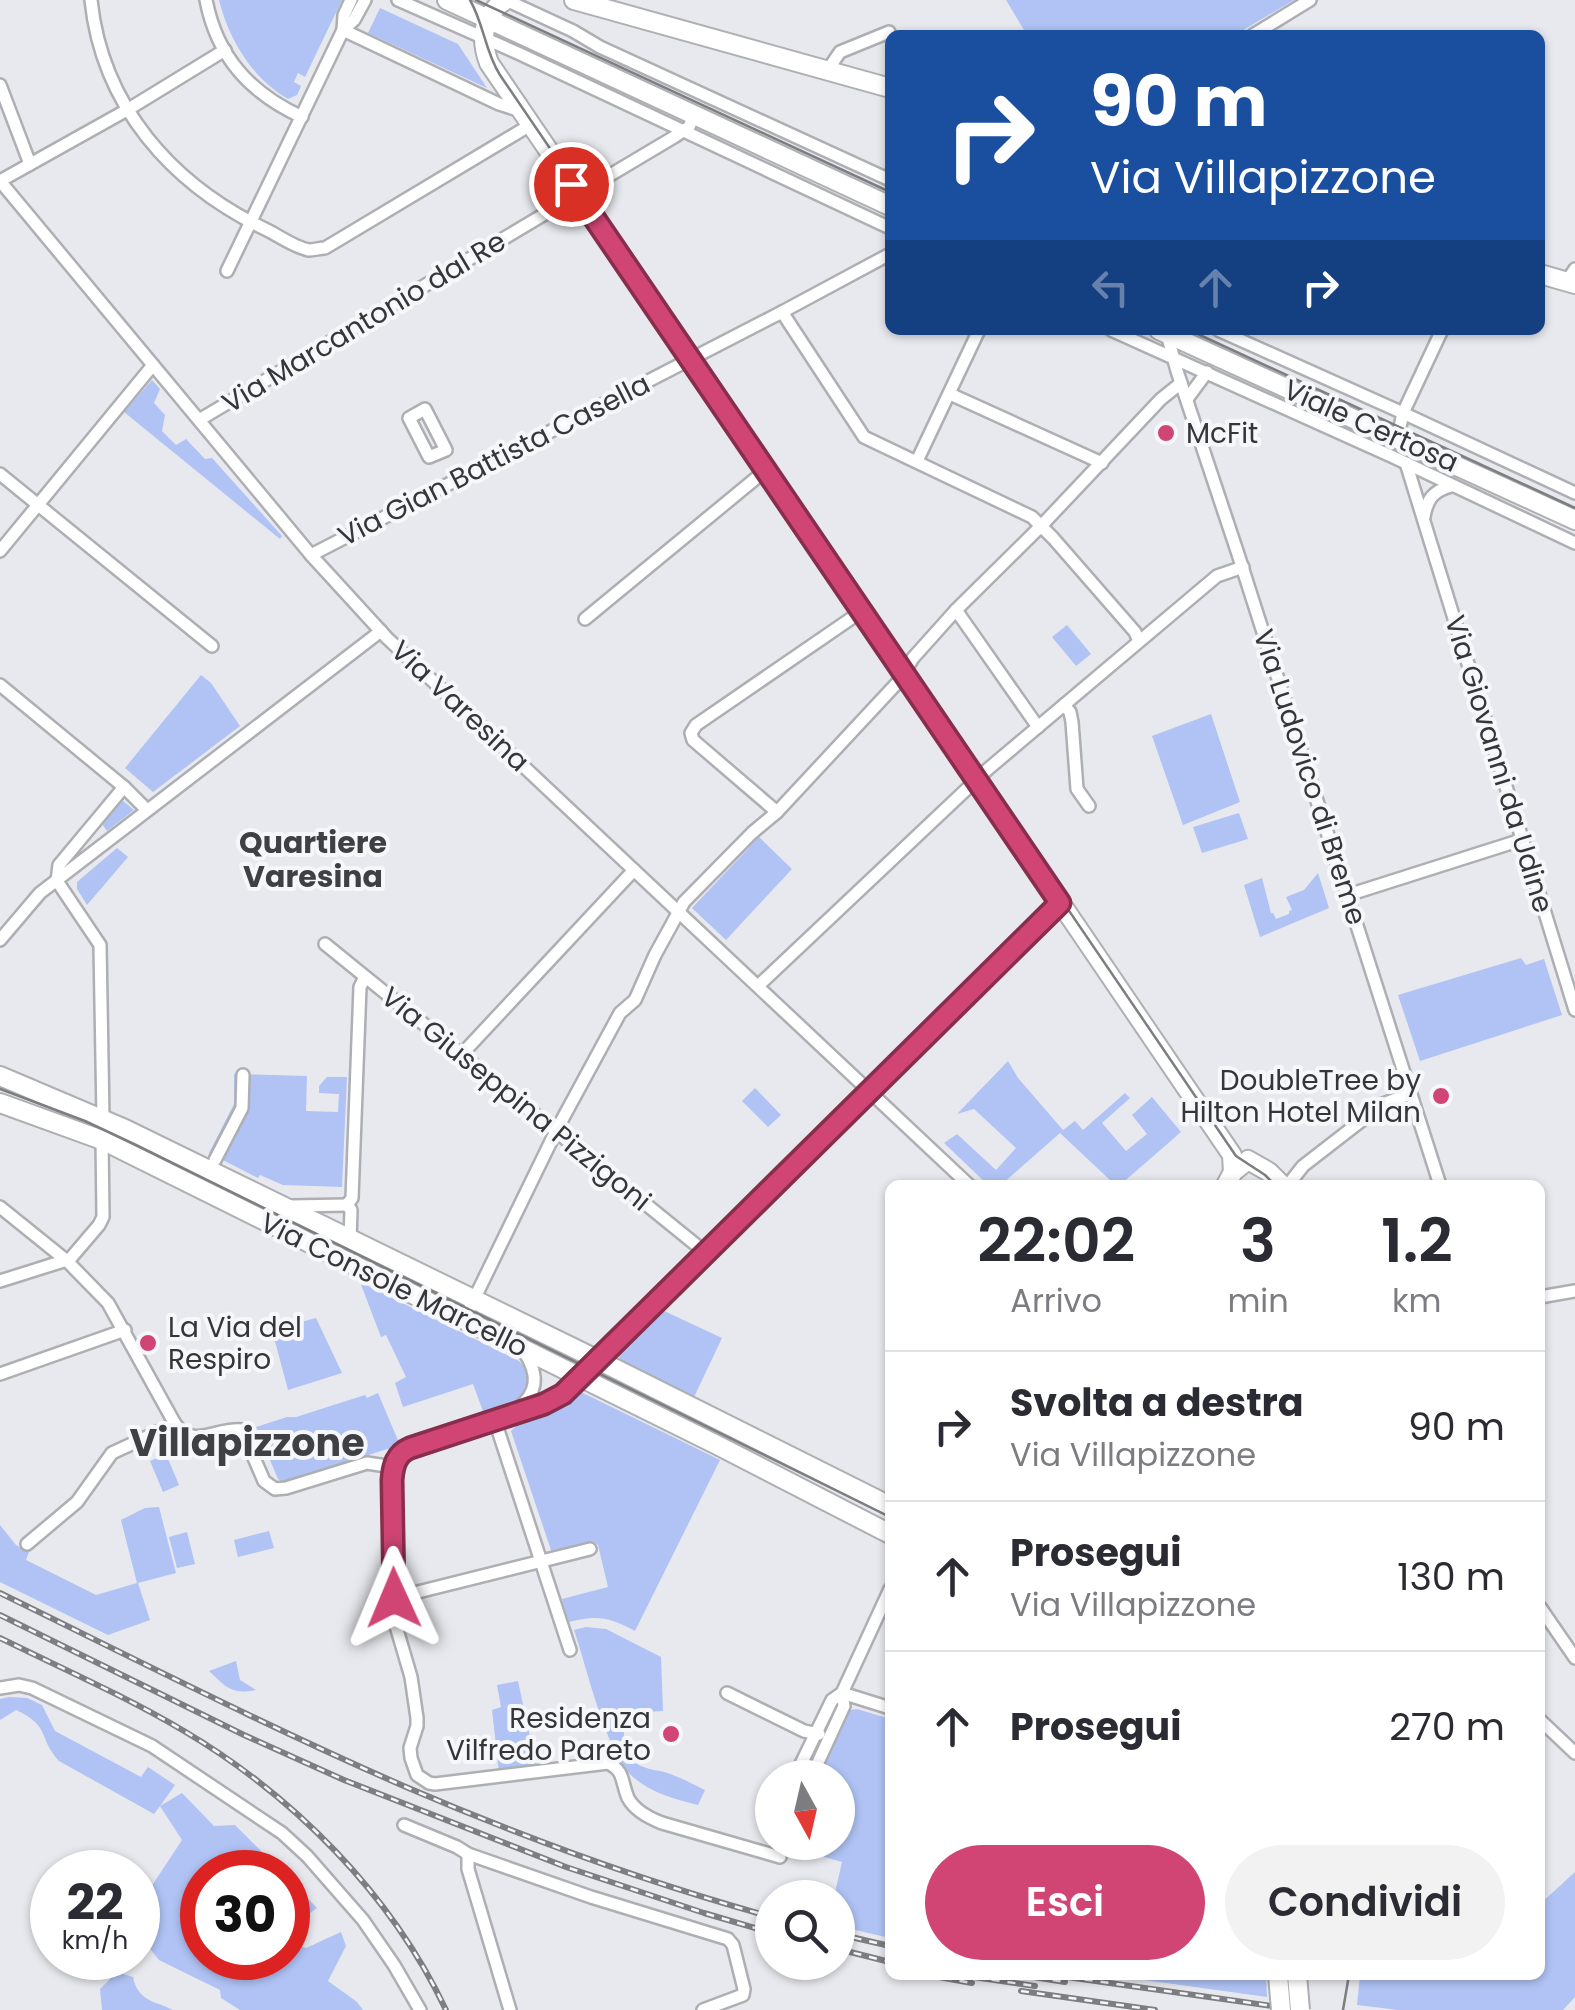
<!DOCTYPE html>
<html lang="it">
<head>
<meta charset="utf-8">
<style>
  body { margin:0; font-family:Poppins,sans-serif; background:#f2f2f3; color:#2b2b33; height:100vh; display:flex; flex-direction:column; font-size:38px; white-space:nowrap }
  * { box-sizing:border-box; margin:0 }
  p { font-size:32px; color:#7c7c81 }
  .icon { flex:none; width:55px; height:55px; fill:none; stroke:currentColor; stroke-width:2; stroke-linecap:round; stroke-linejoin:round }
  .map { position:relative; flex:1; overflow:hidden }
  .side { position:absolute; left:885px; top:1180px; width:660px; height:800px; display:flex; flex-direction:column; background:#fff; border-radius:15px; box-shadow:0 2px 8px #0004 }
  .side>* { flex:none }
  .banner { position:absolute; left:885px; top:30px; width:660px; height:305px; border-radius:15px; box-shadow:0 2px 8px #0004; background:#1a4fa0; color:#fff; overflow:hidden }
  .needle { width:65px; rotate:172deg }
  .fabs { position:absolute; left:755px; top:1760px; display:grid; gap:20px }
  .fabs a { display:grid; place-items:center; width:100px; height:100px; border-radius:50%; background:#fff; box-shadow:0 2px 8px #0004; font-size:50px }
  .speed { position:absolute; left:30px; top:1850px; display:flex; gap:20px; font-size:50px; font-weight:700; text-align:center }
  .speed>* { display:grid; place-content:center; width:130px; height:130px; border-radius:50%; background:#fff; box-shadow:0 2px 8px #0004; line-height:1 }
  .speed small { font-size:25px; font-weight:400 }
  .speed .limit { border:15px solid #d22; background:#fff; color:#111 }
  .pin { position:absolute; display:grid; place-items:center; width:85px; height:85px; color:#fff; margin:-42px; border:5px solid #fff; border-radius:50%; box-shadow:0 2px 10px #0007 }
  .me { position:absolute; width:110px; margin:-55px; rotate:359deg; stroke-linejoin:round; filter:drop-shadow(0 0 8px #0008) }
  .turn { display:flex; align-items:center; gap:35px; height:210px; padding:0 40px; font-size:45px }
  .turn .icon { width:130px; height:130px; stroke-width:2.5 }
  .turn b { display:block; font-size:70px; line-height:85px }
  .lanes { display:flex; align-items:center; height:95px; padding:0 40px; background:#0003; justify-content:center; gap:50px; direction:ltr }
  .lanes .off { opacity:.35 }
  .eta { display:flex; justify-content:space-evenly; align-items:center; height:170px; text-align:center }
  .eta b { font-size:60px; font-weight:600; line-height:70px }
  .button { display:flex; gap:20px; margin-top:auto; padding:20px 40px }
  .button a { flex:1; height:115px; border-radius:60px; background:#d14575; color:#fff; font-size:40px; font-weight:600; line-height:115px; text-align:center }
  .button a+a { background:#f2f2f3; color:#2b2b33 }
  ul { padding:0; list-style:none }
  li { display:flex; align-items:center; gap:30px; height:150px; padding:0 40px; border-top:2px solid #e1e1e2 }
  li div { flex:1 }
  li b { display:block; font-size:38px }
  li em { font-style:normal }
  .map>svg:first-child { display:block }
  .green { fill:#b0c3f4 }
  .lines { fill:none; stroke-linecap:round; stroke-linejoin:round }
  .street-casing { stroke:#adafb3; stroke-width:16 }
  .secondary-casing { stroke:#adafb3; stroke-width:22 }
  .street { stroke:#fff; stroke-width:11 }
  .secondary { stroke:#fff; stroke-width:18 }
  .tram { stroke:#7d7e81; stroke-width:2.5 }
  .rail-casing { stroke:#7d7e81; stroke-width:6 }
  .rail { stroke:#f5f7fb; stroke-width:2.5; stroke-dasharray:8; stroke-linecap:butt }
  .secondary-bridge-casing { stroke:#adafb3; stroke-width:22; stroke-linecap:butt }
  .secondary-bridge { stroke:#fff; stroke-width:18 }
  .route-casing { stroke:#882d4c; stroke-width:25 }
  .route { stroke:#d14575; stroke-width:18 }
  .poi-dot { fill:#d14575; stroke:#f5f7fb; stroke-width:4 }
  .labels { text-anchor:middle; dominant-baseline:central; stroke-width:8; stroke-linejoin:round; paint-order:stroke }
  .street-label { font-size:28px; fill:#363638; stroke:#f5f7fb }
  .poi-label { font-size:28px; fill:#363638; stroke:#f5f7fb; text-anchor:start }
  .neighbourhood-label { font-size:30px; font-weight:bold; fill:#3f4044; stroke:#f5f7fb }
  .district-label { font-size:38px; font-weight:bold; fill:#3f4044; stroke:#f5f7fb }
</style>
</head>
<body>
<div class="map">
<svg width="1575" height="2010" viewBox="0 0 1575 2010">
  <rect width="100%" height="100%" fill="#e7e9ee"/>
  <!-- green -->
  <g class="green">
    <path d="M 219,0 L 342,0 L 305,77 L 298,73 L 294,82 L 301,86 L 297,95 L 288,99 C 252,78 229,40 219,0 Z"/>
    <path d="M 1006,0 L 1294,0 L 1235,35 L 1027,35 Z"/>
    <path d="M 380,8 L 458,44 L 487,88 L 368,33 Z"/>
    <path d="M 152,380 L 160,389 L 154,403 L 165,415 L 162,431 L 176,445 L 186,439 L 205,459 L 212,458 L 282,536 L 280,539 L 124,412 Z"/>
    <path d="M 1067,625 L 1091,654 L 1076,666 L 1052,637 Z"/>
    <path d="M 201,675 L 211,683 L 240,726 L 153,792 L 125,768 Z"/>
    <path d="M 1211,714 L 1240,802 L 1183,825 L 1152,736 Z"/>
    <path d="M 122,800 L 134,810 L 107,831 L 102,824 Z"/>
    <path d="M 1239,813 L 1248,839 L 1202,853 L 1193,827 Z"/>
    <path d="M 759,837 L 792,869 L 726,940 L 692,908 Z"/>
    <path d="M 117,848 L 128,857 L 87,905 L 77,889 L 77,882 Z"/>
    <path d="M 1318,873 L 1329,908 L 1260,937 L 1244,885 L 1262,878 L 1271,913 L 1273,913 L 1276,919 L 1289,914 L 1289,911 L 1292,910 L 1286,897 L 1304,890 Z"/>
    <path d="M 1521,958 L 1526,965 L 1544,959 L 1562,1015 L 1420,1061 L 1398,995 Z"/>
    <path d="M 1008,1061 L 1018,1078 L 1063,1130 L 1075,1121 L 1083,1130 L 1125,1093 L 1130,1098 L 1102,1123 L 1126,1151 L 1147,1134 L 1132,1115 L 1152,1097 L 1181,1132 L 1120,1185 L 1108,1185 L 1111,1181 L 1060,1133 L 1001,1185 L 988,1185 L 944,1143 L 957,1134 L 996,1170 L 1016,1148 L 974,1109 L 957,1114 Z"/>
    <path d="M 234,1074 L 307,1076 L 306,1111 L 338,1112 L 339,1094 L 319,1093 L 319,1086 L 327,1077 L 347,1077 L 342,1187 L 283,1185 L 260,1175 L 258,1178 L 209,1153 L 234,1104 Z"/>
    <path d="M 755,1088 L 781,1115 L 768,1127 L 742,1101 Z"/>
    <path d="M 360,1282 L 519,1361 C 535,1376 527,1399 508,1407 C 500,1410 491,1412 484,1414 L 473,1384 L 403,1407 L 395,1383 L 406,1377 L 386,1335 L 381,1337 Z"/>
    <path d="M 662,1310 L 722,1338 L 694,1397 L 620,1359 L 618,1354 Z"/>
    <path d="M 316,1318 L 342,1373 L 288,1390 L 272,1330 Z"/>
    <path d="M 581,1392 L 720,1460 L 635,1631 C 609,1617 597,1615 569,1622 L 562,1599 L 608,1587 L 598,1545 L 593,1542 L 552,1553 L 511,1431 L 519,1423 L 553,1412 Z"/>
    <path d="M 378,1393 L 400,1445 L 283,1482 L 278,1479 L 256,1427 L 287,1417 L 296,1417 L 365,1395 L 367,1398 Z"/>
    <path d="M 166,1454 L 179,1485 L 163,1492 L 150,1461 Z"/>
    <path d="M 159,1507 L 176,1573 L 138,1583 L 150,1620 L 108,1635 L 0,1582 L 0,1525 L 16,1545 L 29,1552 L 26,1560 L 96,1595 L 137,1583 L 121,1520 L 145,1508 Z"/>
    <path d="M 269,1531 L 274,1548 L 238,1557 L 234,1540 Z"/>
    <path d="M 187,1532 L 195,1564 L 177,1568 L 169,1537 Z"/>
    <path d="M 586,1627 L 606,1629 L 661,1657 L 663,1711 L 624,1713 C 624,1750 620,1764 660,1771 C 675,1774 692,1784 705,1790 L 698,1805 C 675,1799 651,1793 633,1777 C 606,1753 587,1668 574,1630 Z"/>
    <path d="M 236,1661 L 240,1680 L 256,1690 C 231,1695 226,1687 209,1671 Z"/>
    <path d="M 518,1681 L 536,1765 L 499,1772 L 492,1710 L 501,1707 L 497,1685 Z"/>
    <path d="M 9,1697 L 27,1698 L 42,1705 L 55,1731 L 141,1777 L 148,1767 L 175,1785 L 160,1806 L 182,1793 L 214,1826 L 235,1825 L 282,1872 L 202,1872 L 202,1958 L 288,1958 L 288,1942 L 306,1948 L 341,1932 L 346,1946 L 328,1981 L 357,2002 L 363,2010 L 240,2010 L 221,1998 L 220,1990 L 159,1960 L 138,1934 L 138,1925 L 149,1916 L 153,1884 L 182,1840 L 160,1806 L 154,1814 L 59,1761 C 37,1737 52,1727 16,1710 L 0,1720 L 0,1699 Z"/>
    <path d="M 857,1709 L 890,1719 L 890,1864 L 887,1872 L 890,1873 L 890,1938 L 838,1926 L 838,1898 L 834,1897 L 842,1862 L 790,1847 L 792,1843 L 838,1842 L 838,1778 L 820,1777 L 850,1710 Z"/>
    <path d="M 1575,1872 L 1575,1997 L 1563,2010 L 1398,2010 L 1357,2005 L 1360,1975 L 1540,1975 L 1540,1904 Z"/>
    <path d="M 288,1878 L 317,1908 L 298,1922 L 288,1921 Z"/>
    <path d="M 117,1972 L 133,1977 C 138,2002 156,2001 173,2010 L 102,2010 L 100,1989 Z"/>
    <path d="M 1108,1975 L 1266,1975 L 1267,1997 Z"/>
  </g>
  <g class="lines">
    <!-- street casing -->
    <g class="street-casing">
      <g id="street">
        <path d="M 91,0 C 102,106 172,185 267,230 C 279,236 296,248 309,250 C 314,250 320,248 325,248 L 532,124"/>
        <path d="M 206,0 C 217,57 250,93 302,117"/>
        <path d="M 398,0 L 520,54 L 890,228"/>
        <path d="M 506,0 L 573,31 L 600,47 L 890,180"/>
        <path d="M 343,30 L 499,104 L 521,111"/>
        <path d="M 343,30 L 354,20 L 365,0"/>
        <path d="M 1253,35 L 1310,0"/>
        <path d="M 827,71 L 840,52 L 889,32"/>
        <path d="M 0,85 L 30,164"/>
        <path d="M 0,181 L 311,555 L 387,638 L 969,1185"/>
        <path d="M 0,181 L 127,110 L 225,50"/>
        <path d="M 227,271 L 343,30 L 344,15 L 351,0"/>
        <path d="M 1567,281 L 1575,269"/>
        <path d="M 782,312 L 864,437 L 1032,517 L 1053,538 L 1135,632 L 1139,641"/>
        <path d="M 1111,330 L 1391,456 L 1575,543"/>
        <path d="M 1218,330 L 1403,413 L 1575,493"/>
        <path d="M 1167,334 L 1177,371 L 1238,554 L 1440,1185"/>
        <path d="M 950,394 L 1102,463"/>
        <path d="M 1187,399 L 1207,372"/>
        <path d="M 425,409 L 446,450 L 429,457 L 409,418 Z"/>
        <path d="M 199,420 L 674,137 L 689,127 L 694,115"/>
        <path d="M 1397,441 L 1403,413 L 1442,330"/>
        <path d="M 917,461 L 979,330"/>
        <path d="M 1406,463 L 1575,1010"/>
        <path d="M 0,474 L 212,646"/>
        <path d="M 1424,517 C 1427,499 1433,491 1451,486"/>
        <path d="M 0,551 L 153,365"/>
        <path d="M 311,555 L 782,312 L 890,254"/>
        <path d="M 956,610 L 1038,727"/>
        <path d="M 585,619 L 766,470"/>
        <path d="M 0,685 L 124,787 L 147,810"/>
        <path d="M 1064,705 L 1070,712 L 1072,722 L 1077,789 L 1089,806"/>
        <path d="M 777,812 L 693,740 L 691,733 L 696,725 L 862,611"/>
        <path d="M 57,881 L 100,945 L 103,1118"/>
        <path d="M 57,881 L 59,865 L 124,787"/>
        <path d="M 1348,895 L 1521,840"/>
        <path d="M 0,940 L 40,893 L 381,631"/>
        <path d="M 325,944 L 706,1253"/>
        <path d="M 758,986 L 988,769 L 1217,576 L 1243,567"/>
        <path d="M 462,1054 L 634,870"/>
        <path d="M 215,1160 L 242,1108 L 243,1075"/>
        <path d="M 1288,1185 L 1303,1166 L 1383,1104 L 1410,1094"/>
        <path d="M 291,1206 L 347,1205"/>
        <path d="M 0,1207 L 67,1261 L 108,1303 L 175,1424 C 195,1450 216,1427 242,1430 L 264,1481 L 275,1489 L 286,1488 L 367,1463 L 393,1467"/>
        <path d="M 350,1239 L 351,1210 L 347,1205 L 352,1198 L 360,987 L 365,977"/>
        <path d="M 0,1281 L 70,1259 L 99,1225 L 103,1217 L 102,1140"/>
        <path d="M 1540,1297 L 1575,1291"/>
        <path d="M 464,1320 L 556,1131 L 620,1013 L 635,1000 L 655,955 L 684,902 L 752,833 L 777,812 L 899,681 L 913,658 L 956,610 L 1042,525 L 1161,399 L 1181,383"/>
        <path d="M 0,1374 L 125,1330"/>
        <path d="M 517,1409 C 538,1393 539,1375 525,1353"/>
        <path d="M 495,1421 L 570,1650"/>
        <path d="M 27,1544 L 77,1502 L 112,1453 L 175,1424"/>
        <path d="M 394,1598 L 590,1549"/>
        <path d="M 1540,1607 L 1575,1658"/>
        <path d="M 0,1688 L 19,1685 L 32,1688 L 152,1746 L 282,1833 L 307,1856 L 363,1920 L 394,1965 L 420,2010"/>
        <path d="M 727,1693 L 804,1731 L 819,1734"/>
        <path d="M 842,1693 L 844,1706 L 815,1769 L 811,1772 L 805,1772 L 801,1764 L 832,1700 L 842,1693 L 890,1589"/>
        <path d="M 842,1693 L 890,1708"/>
        <path d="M 1540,1720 L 1575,1753"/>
        <path d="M 404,1825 L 457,1847 L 468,1854 L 591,1897 L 728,1939 L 733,1945 L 744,1989 L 743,1995 L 703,2010"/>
        <path d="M 468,1854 L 468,1869 L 510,2010"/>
        <path d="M 780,1857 L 662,1823 C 649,1818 635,1811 628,1798 C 621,1782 625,1771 608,1763 L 435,1784 L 429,1783 L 417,1775 L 411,1758 L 410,1748 L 417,1726 L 417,1718 L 411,1677 L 396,1626 L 394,1608 L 393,1467 L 399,1455 L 410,1448 L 543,1405 L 563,1393 L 1060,903"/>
      </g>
    </g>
    <!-- secondary casing -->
    <g class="secondary-casing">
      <g id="secondary">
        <path d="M 447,0 L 890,206"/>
        <path d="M 506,0 C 482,14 480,39 489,63 L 1232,1155 L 1233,1172"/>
        <path d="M 574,0 L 890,88"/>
        <path d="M 1540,274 L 1575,284"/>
        <path d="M 1159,330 L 1575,520"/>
        <path d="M 0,1076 L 125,1129 L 598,1360 L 890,1506"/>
        <path d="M 0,1103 L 102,1140 L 717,1445 L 890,1534"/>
        <path d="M 1226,1185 L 1233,1172 L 1248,1160 L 1269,1172 L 1282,1185"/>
      </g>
    </g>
    <!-- street -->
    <use href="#street" class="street"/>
    <!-- secondary -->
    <use href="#secondary" class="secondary"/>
    <!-- tram -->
    <g class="tram">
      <path d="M 470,0 C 484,24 485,52 500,75 L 1236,1156 L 1265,1175 L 1275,1185"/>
      <path d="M 476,0 L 890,192"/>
      <path d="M 1189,330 L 1575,508"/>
      <path d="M 0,1089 L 85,1121 L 136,1145 L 890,1517"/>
      <path d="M 1343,2010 L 1349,1975"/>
    </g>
    <!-- rail casing -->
    <g class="rail-casing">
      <g id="rail">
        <path d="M 0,1593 C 135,1659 268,1727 406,1787 C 525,1838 648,1883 772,1917"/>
        <path d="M 0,1615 L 244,1735 L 344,1780 L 566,1867 L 704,1913 L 772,1933"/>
        <path d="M 0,1638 C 61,1668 125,1696 184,1731 C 294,1796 391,1894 446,2010"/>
        <path d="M 838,1934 L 890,1946"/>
        <path d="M 838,1949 L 890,1962"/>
        <path d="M 928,1975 L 972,1983"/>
        <path d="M 960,1975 L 1035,1986"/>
        <path d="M 1021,1975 L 1065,1982"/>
        <path d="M 1053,1975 L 1301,2010"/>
        <path d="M 1021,1991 L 1155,2010"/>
      </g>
    </g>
    <!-- rail -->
    <use href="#rail" class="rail"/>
    <!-- secondary-bridge casing -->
    <g class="secondary-bridge-casing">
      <g id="secondary-bridge">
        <path d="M 1278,1975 L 1281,2010"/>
        <path d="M 1297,1975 L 1300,2010"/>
      </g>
    </g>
    <!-- secondary-bridge -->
    <use href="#secondary-bridge" class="secondary-bridge"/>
  </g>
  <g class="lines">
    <!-- route casing -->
    <g class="route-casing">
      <path id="route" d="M 394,1598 L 392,1480 C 393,1466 396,1454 410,1448 L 544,1404 L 563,1394 L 1060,903 L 571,184"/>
    </g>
    <!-- route -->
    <use href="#route" class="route"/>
  </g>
  <!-- markers -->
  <g class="poi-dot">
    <circle cx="1166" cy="433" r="10"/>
    <circle cx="1441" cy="1096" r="10"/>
    <circle cx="148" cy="1343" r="10"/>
    <circle cx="671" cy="1734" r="10"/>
  </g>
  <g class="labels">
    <!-- street labels -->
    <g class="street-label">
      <text transform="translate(364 322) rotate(-31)">Via Marcantonio dal Re</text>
      <text transform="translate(1371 426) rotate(24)">Viale Certosa</text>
      <text transform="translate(494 460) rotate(-27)">Via Gian Battista Casella</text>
      <text transform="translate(460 706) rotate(43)">Via Varesina</text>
      <text transform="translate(1499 764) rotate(73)">Via Giovanni da Udine</text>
      <text transform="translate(1310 777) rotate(72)">Via Ludovico di Breme</text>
      <text transform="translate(516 1099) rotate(39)">Via Giuseppina Pizzigoni</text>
      <text transform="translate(394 1285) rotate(26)">Via Console Marcello</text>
    </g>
    <!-- poi labels -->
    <g class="poi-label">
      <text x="1186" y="433">McFit</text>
      <text x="1421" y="1080" text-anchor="end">DoubleTree by<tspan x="1421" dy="32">Hilton Hotel Milan</tspan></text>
      <text x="168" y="1327">La Via del<tspan x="168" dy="32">Respiro</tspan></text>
      <text x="651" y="1718" text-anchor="end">Residenza<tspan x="651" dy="32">Vilfredo Pareto</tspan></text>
    </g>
    <!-- neighbourhood labels -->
    <g class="neighbourhood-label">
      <text x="313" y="842">Quartiere<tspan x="313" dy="34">Varesina</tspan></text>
    </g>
    <!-- district labels -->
    <g class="district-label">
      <text x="247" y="1442">Villapizzone</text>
    </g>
  </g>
</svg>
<div class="fabs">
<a><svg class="needle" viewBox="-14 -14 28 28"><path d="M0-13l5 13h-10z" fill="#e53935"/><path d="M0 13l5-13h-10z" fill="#7c7c81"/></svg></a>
<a><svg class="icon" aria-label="search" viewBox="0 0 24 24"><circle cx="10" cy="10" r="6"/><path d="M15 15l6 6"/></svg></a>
</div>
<div class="speed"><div>22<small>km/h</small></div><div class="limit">30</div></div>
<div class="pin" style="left:571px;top:184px;background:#d93025"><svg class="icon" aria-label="arrive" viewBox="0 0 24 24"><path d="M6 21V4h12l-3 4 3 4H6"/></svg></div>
<svg class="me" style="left:394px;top:1598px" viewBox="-20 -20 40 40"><path d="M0-17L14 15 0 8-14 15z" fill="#d14575" stroke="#fff" stroke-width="4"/></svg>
<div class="banner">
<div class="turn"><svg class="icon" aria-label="right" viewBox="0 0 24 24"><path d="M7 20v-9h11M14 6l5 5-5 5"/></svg><div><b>90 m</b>Via Villapizzone</div></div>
<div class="lanes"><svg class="icon off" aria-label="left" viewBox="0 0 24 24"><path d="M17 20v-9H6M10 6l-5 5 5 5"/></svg><svg class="icon off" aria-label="ahead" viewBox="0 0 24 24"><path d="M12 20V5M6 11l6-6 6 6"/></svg><svg class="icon" aria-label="right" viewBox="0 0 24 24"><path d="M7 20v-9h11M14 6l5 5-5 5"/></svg></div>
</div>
<section class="side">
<div class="eta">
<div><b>22:02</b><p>Arrivo</p></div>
<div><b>3</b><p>min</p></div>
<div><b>1.2</b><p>km</p></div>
</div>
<ul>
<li><svg class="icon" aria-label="right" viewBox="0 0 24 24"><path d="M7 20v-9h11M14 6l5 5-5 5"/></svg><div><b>Svolta a destra</b><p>Via Villapizzone</p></div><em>90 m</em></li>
<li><svg class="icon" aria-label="ahead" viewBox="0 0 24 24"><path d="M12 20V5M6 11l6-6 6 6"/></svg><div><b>Prosegui</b><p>Via Villapizzone</p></div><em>130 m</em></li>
<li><svg class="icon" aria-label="ahead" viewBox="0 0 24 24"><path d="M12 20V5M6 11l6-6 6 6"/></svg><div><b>Prosegui</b></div><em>270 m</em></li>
</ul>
<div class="button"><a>Esci</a><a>Condividi</a></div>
</section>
</div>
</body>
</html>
